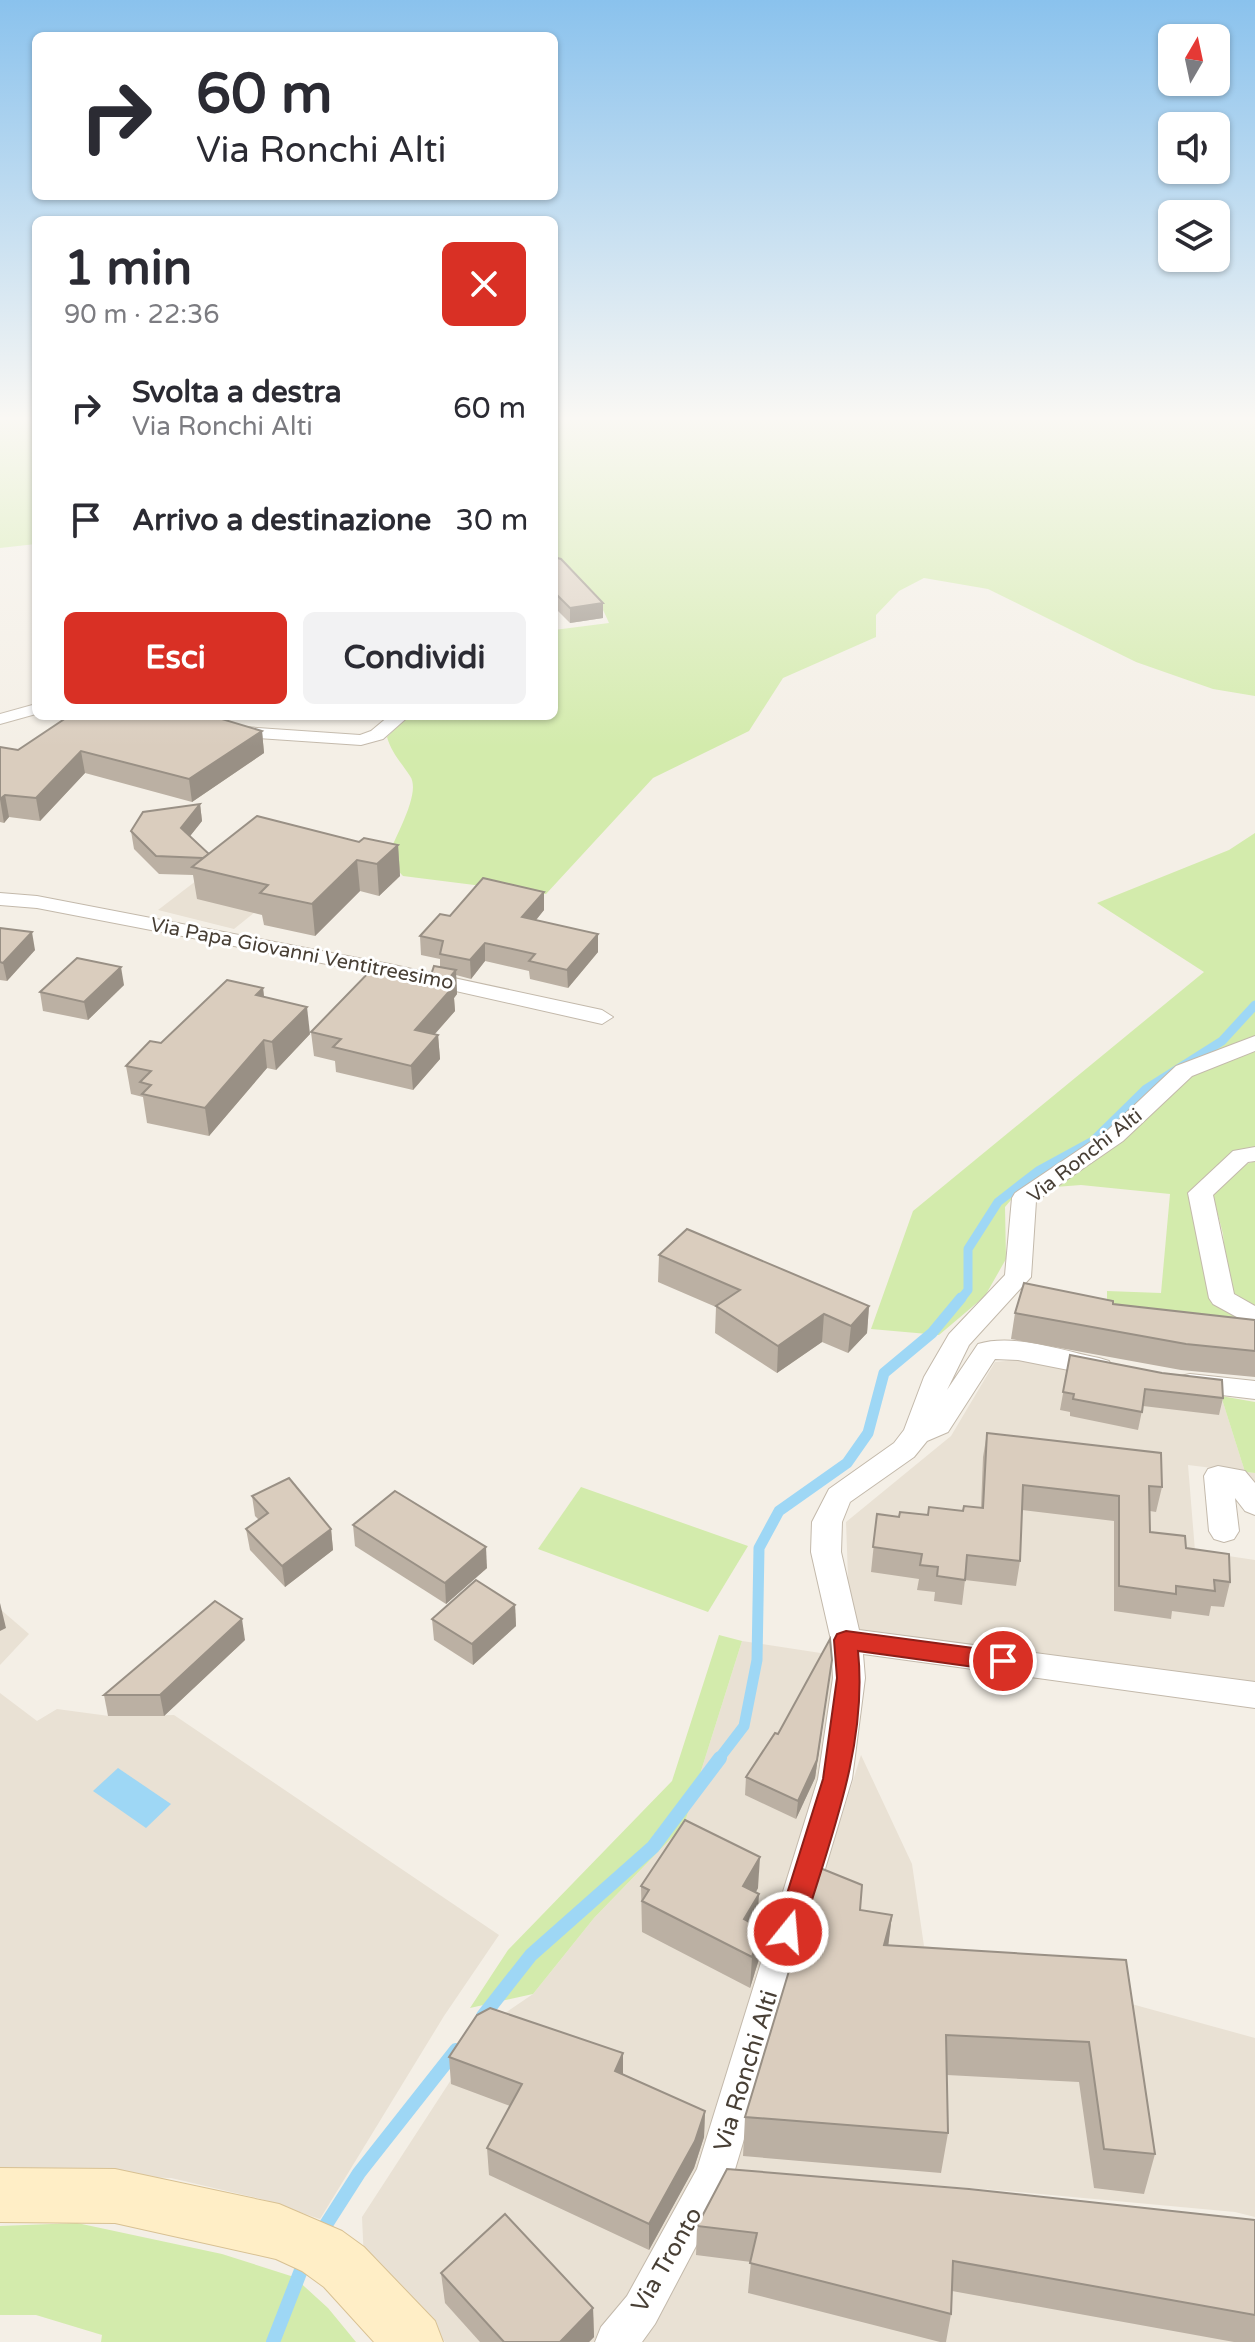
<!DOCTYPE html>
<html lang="it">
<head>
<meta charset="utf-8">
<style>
  body { margin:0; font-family:"Varela Round",sans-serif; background:#f2f2f3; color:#2b2b33; height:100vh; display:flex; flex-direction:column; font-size:30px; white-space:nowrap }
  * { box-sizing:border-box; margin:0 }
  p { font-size:26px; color:#7c7c81 }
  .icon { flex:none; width:44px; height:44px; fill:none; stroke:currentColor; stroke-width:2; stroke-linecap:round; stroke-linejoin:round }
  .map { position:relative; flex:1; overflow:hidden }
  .panel { position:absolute; left:32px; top:216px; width:526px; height:504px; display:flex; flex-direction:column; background:#fff; border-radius:12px; box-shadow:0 2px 6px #0004 }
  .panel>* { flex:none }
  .banner { position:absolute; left:32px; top:32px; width:526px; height:168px; border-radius:12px; box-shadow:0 2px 6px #0004; background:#fff; color:#2b2b33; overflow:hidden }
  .needle { width:52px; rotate:9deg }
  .fabs { position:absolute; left:1158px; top:24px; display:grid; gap:16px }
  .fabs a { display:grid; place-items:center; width:72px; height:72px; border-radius:12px; background:#fff; box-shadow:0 2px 6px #0004; font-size:40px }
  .pin { position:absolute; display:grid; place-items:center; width:68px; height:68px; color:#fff; margin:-34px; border:4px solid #fff; border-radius:50%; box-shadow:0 2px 8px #0007 }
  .me { position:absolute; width:88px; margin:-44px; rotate:17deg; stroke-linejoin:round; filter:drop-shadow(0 0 6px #0008) }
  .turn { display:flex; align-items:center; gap:28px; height:168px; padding:0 32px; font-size:36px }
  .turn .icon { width:104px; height:104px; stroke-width:2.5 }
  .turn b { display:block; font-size:56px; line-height:68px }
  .round { display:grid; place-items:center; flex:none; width:84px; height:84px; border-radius:12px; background:#f2f2f3 }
  .headline { display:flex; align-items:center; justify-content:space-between; height:136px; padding:0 32px }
  h1 { font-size:48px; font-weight:700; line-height:60px }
  .button { display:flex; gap:16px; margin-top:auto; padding:16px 32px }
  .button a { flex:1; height:92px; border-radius:12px; background:#d93025; color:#fff; font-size:32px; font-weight:700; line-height:92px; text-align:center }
  .button a+a { background:#f2f2f3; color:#2b2b33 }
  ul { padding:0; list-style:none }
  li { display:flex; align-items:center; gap:24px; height:112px; padding:0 32px }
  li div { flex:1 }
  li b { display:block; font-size:30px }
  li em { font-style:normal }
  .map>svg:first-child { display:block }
  .residential { fill:#e9e1d4 }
  .green { fill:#d3ebac }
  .water { fill:#9ed7f5 }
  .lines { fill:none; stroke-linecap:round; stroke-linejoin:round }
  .stream-far2 { stroke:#9ed7f5; stroke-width:9 }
  .stream-far1 { stroke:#9ed7f5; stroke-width:11 }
  .stream { stroke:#9ed7f5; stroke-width:14 }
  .street-casing { stroke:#c3b9ab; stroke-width:2 }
  .secondary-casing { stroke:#d8c193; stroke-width:2 }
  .street { fill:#fff; fill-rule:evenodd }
  .secondary { fill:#ffeec6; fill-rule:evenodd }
  .wall { fill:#bbb0a3 }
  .shaded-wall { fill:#999085 }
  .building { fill:#dacdbe; stroke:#999085; stroke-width:2 }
  .route { fill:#d93025; stroke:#8d1f18; stroke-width:2 }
  .labels { text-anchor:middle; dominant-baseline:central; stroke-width:6; stroke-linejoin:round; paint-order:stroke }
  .street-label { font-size:20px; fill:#483f35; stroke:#fff }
  .near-street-label { font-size:24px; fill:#483f35; stroke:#fff }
</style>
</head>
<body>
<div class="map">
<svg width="1255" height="2342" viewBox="0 0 1255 2342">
  <rect width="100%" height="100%" fill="#f4efe6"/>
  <!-- residential -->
  <g class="residential">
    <path d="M 264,829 L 335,847 L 234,929 L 158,910 Z"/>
    <path d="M 1015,1360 L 1221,1396 L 1245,1472 L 1255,1473 L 1255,1487 L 1245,1472 L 1188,1465 L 1195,1551 L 1255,1560 L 1255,1685 L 850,1632 L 846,1522 L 951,1436 L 995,1362 Z"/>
    <path d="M 0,1609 L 29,1634 L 0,1665 Z"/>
    <path d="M 742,1641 L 840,1656 L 827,1773 L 708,2150 L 603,2342 L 445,2342 L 364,2261 L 362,2217 L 486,2026 L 533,1994 L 594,1918 L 684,1825 Z"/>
    <path d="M 0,1693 L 37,1721 L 57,1709 L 109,1716 L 174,1715 L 499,1935 L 444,2016 L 320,2219 L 261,2199 L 171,2178 L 0,2172 Z"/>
    <path d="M 861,1755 L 912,1864 L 924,1946 L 1111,1966 L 1117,2000 L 1255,2038 L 1255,2217 L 1235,2212 L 1007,2191 L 731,2170 Z"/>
    <path d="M 724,2190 L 1255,2342 L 630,2342 Z"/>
  </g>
  <!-- green -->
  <g class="green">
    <path d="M 0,419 L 36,419 L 36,544 L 0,548 Z"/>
    <path d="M 554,419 L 1255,419 L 1255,696 L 1213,689 L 1136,662 L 988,589 L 924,578 L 899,591 L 876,615 L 876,637 L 783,678 L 749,731 L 653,778 L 546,894 L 403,876 L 387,859 C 394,838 422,793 410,776 C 401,762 392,754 387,737 L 408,716 L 554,716 L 554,630 L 609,623 C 597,594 584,578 554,570 Z"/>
    <path d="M 1255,833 L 1255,1039 L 1197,1063 L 1218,1043 L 1167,1071 L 1133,1097 L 1107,1135 L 1016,1194 L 1005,1207 L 1006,1259 L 985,1296 L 939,1335 L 871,1329 L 913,1211 L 1204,972 L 1097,903 L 1229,850 Z"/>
    <path d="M 1255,1047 L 1255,1150 L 1204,1182 L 1215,1289 L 1255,1323 L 1107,1322 L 1107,1291 L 1161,1293 L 1170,1194 L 1081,1185 L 1055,1187 L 1187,1072 Z"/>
    <path d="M 1255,1161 L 1255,1311 L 1228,1295 L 1223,1234 L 1212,1192 L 1235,1168 Z"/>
    <path d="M 1221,1396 L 1255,1402 L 1255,1473 L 1245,1472 Z"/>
    <path d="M 581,1487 L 748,1546 L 708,1612 L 538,1549 Z"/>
    <path d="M 719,1635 L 742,1641 L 684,1825 L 594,1918 L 533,1994 L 470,2008 L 508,1950 L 672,1781 Z"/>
    <path d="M 77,2223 L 222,2254 L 294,2277 L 328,2308 L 356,2342 L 101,2342 L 102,2335 L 36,2315 L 0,2315 L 0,2226 Z"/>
  </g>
  <!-- water -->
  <path class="water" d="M 118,1768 L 171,1804 L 146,1828 L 93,1791 Z"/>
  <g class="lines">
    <!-- stream-far2 -->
    <path class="stream-far2" d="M 960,1300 L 968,1290 L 968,1249 L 998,1202 L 1038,1171 L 1093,1141 L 1146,1089 L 1222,1041 L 1255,1005"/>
    <!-- stream-far1 -->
    <path class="stream-far1" d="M 718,1760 L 744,1726 L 757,1660 L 759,1548 L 779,1511 L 847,1463 L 868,1433 L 884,1373 L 932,1333 L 961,1298"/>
    <!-- stream -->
    <g class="stream">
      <path d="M 483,2016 L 531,1955 L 653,1847 L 720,1758"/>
      <path d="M 320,2234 L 359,2173 L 456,2050"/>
      <path d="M 273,2342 L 305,2260"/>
    </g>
    <!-- street casing -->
    <g class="street-casing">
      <g id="street">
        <path d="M 36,704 L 36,714 L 0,724 L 0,714 Z"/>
        <path d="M 389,716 L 409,716 L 383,739 L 361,745 L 230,736 L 221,731 L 230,726 L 360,735 L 371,731 Z"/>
        <path d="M 0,893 L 37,896 L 389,964 L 602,1010 L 613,1017 L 602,1024 L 389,976 L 37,908 L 0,905 Z"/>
        <path d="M 1255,1036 L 1255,1051 L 1192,1076 L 1123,1141 L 1036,1201 L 1031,1277 L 969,1345 L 947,1390 L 978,1344 C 1015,1333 1062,1351 1099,1358 L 1109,1361 L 1112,1367 L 1109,1373 L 1099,1376 L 1018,1360 L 995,1359 L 948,1432 L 927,1441 L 914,1457 L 850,1502 L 842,1522 L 841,1552 L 859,1630 L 1255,1682 L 1255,1708 L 863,1654 L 865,1678 L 852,1779 L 733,2176 L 655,2324 L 642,2342 L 595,2342 L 601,2327 L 627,2296 L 697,2169 L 818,1779 L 833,1678 L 831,1640 L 811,1552 L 812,1522 L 829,1489 L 894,1443 L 904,1430 L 924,1377 L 949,1334 L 1005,1275 L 1012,1198 L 1015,1193 L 1107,1131 L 1176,1066 Z"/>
        <path d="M 1255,1147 L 1255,1161 L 1248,1162 L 1213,1195 L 1234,1294 L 1255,1306 L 1255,1327 L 1213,1304 L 1209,1298 L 1188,1193 L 1233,1151 Z"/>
        <path d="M 1190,1374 L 1255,1381 L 1255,1399 L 1180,1390 L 1176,1383 L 1180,1376 Z"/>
        <path d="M 1218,1466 L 1245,1471 L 1255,1483 L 1255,1515 L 1245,1511 L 1235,1498 L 1239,1531 L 1234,1539 L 1224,1542 L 1214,1539 L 1209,1531 L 1204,1476 L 1208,1469 Z"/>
      </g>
    </g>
    <!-- secondary casing -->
    <g class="secondary-casing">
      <path id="secondary" d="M 0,2168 L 115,2169 L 279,2204 L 342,2231 L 364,2247 L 435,2321 L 443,2342 L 374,2342 L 324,2287 L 302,2271 L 276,2259 L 115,2223 L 0,2222 Z"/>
    </g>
    <!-- street -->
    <use href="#street" class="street"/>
    <!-- secondary -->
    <use href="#secondary" class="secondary"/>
  </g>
  <!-- wall -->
  <g class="wall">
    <path d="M 554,557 L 603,603 L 603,618 L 570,623 L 554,607 Z"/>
    <path d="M 262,731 L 264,753 L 192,802 L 85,773 L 40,821 L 9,817 L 4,823 L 0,822 L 0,747 L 18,750 Z"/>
    <path d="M 200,804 L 202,821 L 190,836 L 209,854 L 359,842 L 398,845 L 400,876 L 379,896 L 360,891 L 315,936 L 264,925 L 262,915 L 197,899 L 193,875 L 159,874 L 134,849 L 131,831 Z"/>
    <path d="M 544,892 L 544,910 L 536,920 L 598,952 L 568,988 L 530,979 L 529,971 L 485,961 L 471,979 L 456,975 L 457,994 L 454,998 L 455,1011 L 435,1034 L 438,1035 L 440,1059 L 413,1090 L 336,1072 L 335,1061 L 314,1056 L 311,1032 L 429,981 L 440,967 L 440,959 L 421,955 L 420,936 L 450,916 Z"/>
    <path d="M 0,928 L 35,950 L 7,981 L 0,980 Z"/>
    <path d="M 124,985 L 88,1020 L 43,1011 L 40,992 Z"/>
    <path d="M 263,988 L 264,997 L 310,1034 L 276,1070 L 267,1068 L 209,1136 L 147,1123 L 143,1097 L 131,1094 L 126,1066 L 161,1043 Z"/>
    <path d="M 659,1255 L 869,1306 L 867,1333 L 848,1353 L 822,1342 L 777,1373 L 715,1333 L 716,1307 L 658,1282 Z"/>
    <path d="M 1113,1304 L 1255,1320 L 1255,1377 L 1181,1370 L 1011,1339 L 1015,1313 Z"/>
    <path d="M 1070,1355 L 1223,1398 L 1219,1415 L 1143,1406 L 1138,1430 L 1070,1416 L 1070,1412 L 1060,1410 Z"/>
    <path d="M 987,1433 L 1162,1487 L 1156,1512 L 1150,1511 L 1150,1532 L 1186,1548 L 1230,1582 L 1224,1607 L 1211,1606 L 1209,1616 L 1172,1611 L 1171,1619 L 1114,1611 L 1114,1521 L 1022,1510 L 1020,1561 L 1016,1586 L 965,1580 L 962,1605 L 934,1601 L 935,1592 L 917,1590 L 919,1579 L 871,1572 L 877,1514 L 899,1517 L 928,1515 L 981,1508 L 983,1457 Z"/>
    <path d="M 252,1496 L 331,1529 L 333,1550 L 285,1587 L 250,1550 L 246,1529 L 259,1520 L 255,1516 Z"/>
    <path d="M 353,1525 L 487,1568 L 446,1604 L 355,1546 Z"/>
    <path d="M 515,1605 L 516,1626 L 473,1665 L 434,1640 L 432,1619 Z"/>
    <path d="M 245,1640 L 164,1716 L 108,1716 L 104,1695 Z"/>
    <path d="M 832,1660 L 815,1778 L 796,1819 L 745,1795 L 746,1777 Z"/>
    <path d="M 641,1886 L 758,1888 L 756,1892 L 757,1926 L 761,1928 L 759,1959 L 750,1988 L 642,1932 Z"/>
    <path d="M 860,1910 L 892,1915 L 888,1945 L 1126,1960 L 1155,2154 L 1144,2194 L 1094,2188 L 1079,2082 L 947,2075 L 948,2133 L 941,2173 L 743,2156 L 745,2117 Z"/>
    <path d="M 449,2057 L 623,2074 L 705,2111 L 704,2137 L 694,2168 L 649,2250 L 489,2175 L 487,2148 L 510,2106 L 451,2084 Z"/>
    <path d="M 1255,2220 L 1255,2342 L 1234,2342 L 952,2291 L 951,2314 L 946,2342 L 940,2342 L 748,2293 L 751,2262 L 696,2255 L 697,2226 Z"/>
    <path d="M 441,2273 L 593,2308 L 594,2337 L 589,2342 L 480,2342 L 445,2303 Z"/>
  </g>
  <!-- shaded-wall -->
  <g class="shaded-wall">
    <path d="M 603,603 L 603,618 L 570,623 L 570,608 Z"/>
    <path d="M 262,731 L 264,753 L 192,802 L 189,779 Z"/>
    <path d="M 81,751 L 85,773 L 40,821 L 36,798 Z"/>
    <path d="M 5,795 L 9,817 L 4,823 L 0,799 Z"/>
    <path d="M 200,804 L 202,821 L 183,845 L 181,828 Z"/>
    <path d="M 398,845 L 400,876 L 379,896 L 377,864 Z"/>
    <path d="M 357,860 L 360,891 L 315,936 L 312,904 Z"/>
    <path d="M 544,892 L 544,910 L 523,936 L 522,917 Z"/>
    <path d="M 32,932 L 35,950 L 7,981 L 3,963 Z"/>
    <path d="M 598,934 L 598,952 L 568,988 L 567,970 Z"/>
    <path d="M 485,943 L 485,961 L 471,979 L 470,960 Z"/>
    <path d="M 121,967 L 124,985 L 88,1020 L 84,1002 Z"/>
    <path d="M 456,970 L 457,994 L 454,998 L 455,1011 L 417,1054 L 415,1030 L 444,984 Z"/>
    <path d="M 263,988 L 266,1016 L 256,995 Z"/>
    <path d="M 307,1007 L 310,1034 L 276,1070 L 272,1042 Z"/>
    <path d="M 438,1035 L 440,1059 L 413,1090 L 411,1066 Z"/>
    <path d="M 264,1040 L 267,1068 L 209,1136 L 205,1108 Z"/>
    <path d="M 869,1306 L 867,1333 L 848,1353 L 851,1326 Z"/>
    <path d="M 824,1314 L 822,1342 L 777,1373 L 778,1346 Z"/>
    <path d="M 331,1529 L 333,1550 L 285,1587 L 282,1566 Z"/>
    <path d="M 486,1547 L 487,1568 L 446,1604 L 445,1583 Z"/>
    <path d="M 0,1603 L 6,1628 L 0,1631 Z"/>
    <path d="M 515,1605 L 516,1626 L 473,1665 L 472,1644 Z"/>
    <path d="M 242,1619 L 245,1640 L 164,1716 L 160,1695 Z"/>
    <path d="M 832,1660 L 815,1778 L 796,1819 L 798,1801 Z"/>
    <path d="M 760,1857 L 758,1888 L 741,1917 L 743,1886 Z"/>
    <path d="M 759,1894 L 757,1925 L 742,1950 L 744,1919 Z"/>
    <path d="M 892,1915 L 887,1956 L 884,1945 Z"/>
    <path d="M 761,1928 L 759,1959 L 750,1988 L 752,1957 Z"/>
    <path d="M 623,2053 L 623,2080 L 615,2071 Z"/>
    <path d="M 705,2111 L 704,2137 L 694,2168 L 649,2250 L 649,2224 Z"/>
    <path d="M 593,2308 L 594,2337 L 589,2342 L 560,2342 Z"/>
  </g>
  <!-- building -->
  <g class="building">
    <path d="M 554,557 L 561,559 L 603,603 L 570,608 L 554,592 Z"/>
    <path d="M 69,716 L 193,716 L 208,719 L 212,716 L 262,731 L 189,779 L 81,751 L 36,798 L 5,795 L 0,799 L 0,747 L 18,750 Z"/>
    <path d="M 200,804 L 181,828 L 209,854 L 203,858 L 156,856 L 131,831 L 143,812 Z"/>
    <path d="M 257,816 L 359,842 L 364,838 L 398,845 L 377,864 L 357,860 L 312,904 L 260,893 L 268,885 L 192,867 Z"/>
    <path d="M 483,878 L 544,892 L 522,917 L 598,934 L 567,970 L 529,961 L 535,954 L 485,943 L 470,960 L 440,954 L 443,941 L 420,936 L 440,914 L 450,916 Z"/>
    <path d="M 0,928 L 32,932 L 3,963 L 0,962 Z"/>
    <path d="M 77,958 L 121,967 L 84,1002 L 40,992 Z"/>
    <path d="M 434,966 L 456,970 L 444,984 L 454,986 L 415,1030 L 438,1035 L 411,1066 L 333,1047 L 341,1039 L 311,1032 L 373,968 L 429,981 Z"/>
    <path d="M 227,980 L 263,988 L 256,995 L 307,1007 L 272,1042 L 264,1040 L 205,1108 L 142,1094 L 151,1085 L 140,1082 L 151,1071 L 126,1066 L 150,1041 L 161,1043 Z"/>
    <path d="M 687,1229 L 869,1306 L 851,1326 L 824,1314 L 778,1346 L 716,1306 L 740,1290 L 659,1255 Z"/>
    <path d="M 1024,1283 L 1113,1301 L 1113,1304 L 1255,1320 L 1255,1351 L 1186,1344 L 1015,1313 Z"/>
    <path d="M 1070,1355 L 1162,1373 L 1222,1380 L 1223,1398 L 1145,1389 L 1142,1412 L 1073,1399 L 1074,1394 L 1063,1392 Z"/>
    <path d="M 987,1433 L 1161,1453 L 1162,1487 L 1149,1486 L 1150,1532 L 1185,1536 L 1186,1548 L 1229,1554 L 1230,1582 L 1214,1580 L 1215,1591 L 1176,1586 L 1176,1594 L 1119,1586 L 1119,1496 L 1023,1485 L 1020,1561 L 967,1555 L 965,1580 L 937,1576 L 938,1567 L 920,1565 L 922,1554 L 873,1547 L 877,1514 L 899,1517 L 900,1512 L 928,1515 L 929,1507 L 963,1511 L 964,1506 L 983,1508 Z"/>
    <path d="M 289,1478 L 331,1529 L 282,1566 L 246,1529 L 268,1513 L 252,1496 Z"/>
    <path d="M 395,1491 L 486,1547 L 445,1583 L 353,1525 Z"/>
    <path d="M 476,1580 L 515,1605 L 472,1644 L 432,1619 Z"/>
    <path d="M 215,1601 L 242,1619 L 160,1695 L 104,1695 Z"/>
    <path d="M 830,1639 L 832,1660 L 817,1760 L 798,1801 L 746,1777 L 775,1733 L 778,1734 Z"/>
    <path d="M 685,1820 L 760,1857 L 743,1886 L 759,1894 L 744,1919 L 761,1928 L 752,1957 L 642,1901 L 649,1890 L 641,1886 Z"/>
    <path d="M 820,1868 L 862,1885 L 860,1910 L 892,1915 L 884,1945 L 1126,1960 L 1155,2154 L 1104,2149 L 1089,2042 L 946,2035 L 948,2133 L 745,2117 Z"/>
    <path d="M 490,2008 L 623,2053 L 615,2071 L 705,2111 L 695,2141 L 649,2224 L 487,2148 L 522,2084 L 449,2057 L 477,2015 Z"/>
    <path d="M 727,2169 L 969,2189 L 1255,2220 L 1255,2315 L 953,2261 L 951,2314 L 750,2263 L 757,2233 L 697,2226 Z"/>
    <path d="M 505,2214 L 593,2308 L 560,2342 L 504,2342 L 441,2273 Z"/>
  </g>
  <!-- sky -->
  <linearGradient id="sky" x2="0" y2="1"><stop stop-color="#8ac2ed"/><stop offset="0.56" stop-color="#faf8f4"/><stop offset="1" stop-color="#faf8f4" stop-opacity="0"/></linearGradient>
  <rect width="1255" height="747" fill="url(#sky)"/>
  <!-- route -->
  <path class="route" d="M 846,1631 L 1003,1652 L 1011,1655 L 1015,1661 L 1011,1668 L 1003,1671 L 858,1651 C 868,1746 829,1842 802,1932 L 798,1940 L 788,1943 L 779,1940 L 775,1932 L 823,1779 L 837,1678 L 834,1640 L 837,1634 Z"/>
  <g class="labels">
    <!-- street labels -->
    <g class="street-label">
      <text transform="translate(302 954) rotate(11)">Via Papa Giovanni Ventitreesimo</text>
      <text transform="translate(1085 1156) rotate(-38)">Via Ronchi Alti</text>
    </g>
    <!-- near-street labels -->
    <g class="near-street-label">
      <text transform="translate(746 2071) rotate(-73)">Via Ronchi Alti</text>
      <text transform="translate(667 2260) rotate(-60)">Via Tronto</text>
    </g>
  </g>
</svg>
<div class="fabs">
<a><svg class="needle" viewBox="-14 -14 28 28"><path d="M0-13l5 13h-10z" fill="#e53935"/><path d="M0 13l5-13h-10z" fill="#7c7c81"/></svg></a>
<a><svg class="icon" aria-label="sound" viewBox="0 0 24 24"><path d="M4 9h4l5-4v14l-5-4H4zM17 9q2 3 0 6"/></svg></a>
<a><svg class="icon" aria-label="layers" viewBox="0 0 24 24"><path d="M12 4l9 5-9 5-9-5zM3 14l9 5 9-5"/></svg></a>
</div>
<div class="pin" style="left:1003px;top:1661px;background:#d93025"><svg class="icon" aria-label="arrive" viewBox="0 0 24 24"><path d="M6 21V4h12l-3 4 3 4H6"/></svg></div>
<svg class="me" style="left:788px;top:1932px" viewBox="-20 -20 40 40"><circle r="17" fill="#d93025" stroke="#fff" stroke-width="3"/><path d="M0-11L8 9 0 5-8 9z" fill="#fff"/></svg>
<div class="banner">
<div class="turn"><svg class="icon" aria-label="right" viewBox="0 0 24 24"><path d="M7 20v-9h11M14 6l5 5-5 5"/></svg><div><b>60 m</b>Via Ronchi Alti</div></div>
</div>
<section class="panel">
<div class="headline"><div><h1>1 min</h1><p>90 m · 22:36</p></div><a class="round" style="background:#d93025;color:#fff"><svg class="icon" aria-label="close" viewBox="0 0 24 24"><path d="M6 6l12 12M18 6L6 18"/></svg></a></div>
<ul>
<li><svg class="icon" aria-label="right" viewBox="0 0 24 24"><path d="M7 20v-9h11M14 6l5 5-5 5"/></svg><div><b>Svolta a destra</b><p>Via Ronchi Alti</p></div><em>60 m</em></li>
<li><svg class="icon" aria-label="arrive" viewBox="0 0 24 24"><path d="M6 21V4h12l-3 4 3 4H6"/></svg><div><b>Arrivo a destinazione</b></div><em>30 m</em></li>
</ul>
<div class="button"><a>Esci</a><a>Condividi</a></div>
</section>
</div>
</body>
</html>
